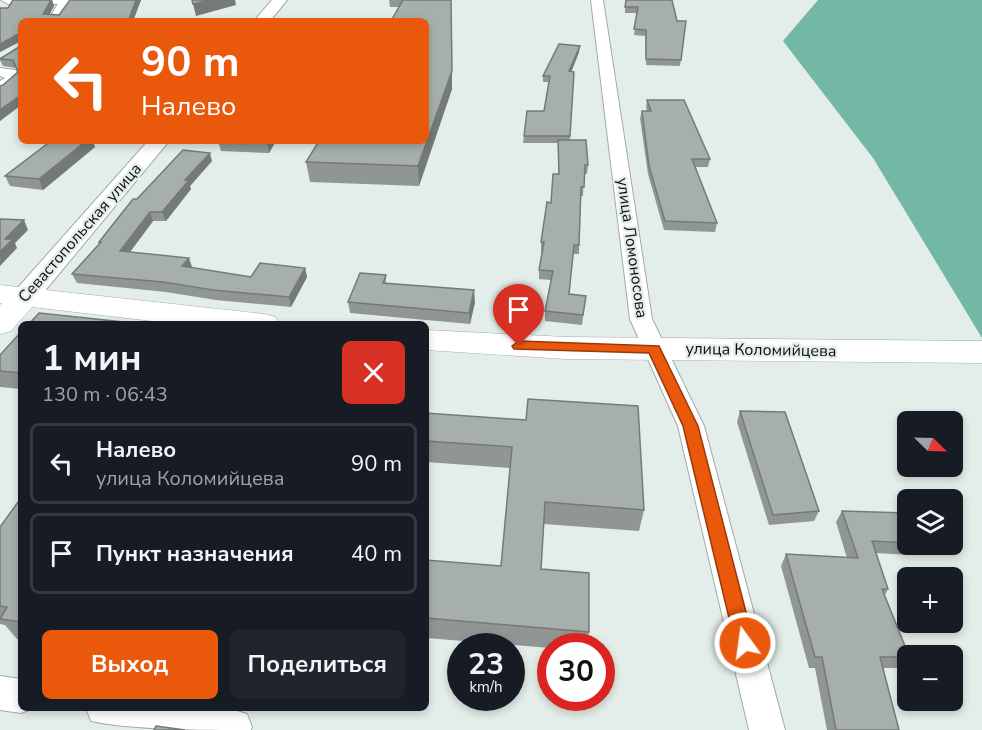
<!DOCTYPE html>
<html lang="ru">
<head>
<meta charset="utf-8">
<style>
  body { margin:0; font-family:"Nunito Sans",sans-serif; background:#20242c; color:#f1f3f6; height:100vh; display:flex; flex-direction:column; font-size:22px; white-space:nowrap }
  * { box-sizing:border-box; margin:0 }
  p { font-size:20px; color:#9ea1a6 }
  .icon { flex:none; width:33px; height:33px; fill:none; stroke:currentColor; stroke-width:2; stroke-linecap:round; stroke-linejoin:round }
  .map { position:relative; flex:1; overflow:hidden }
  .panel { position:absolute; left:18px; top:321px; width:411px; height:390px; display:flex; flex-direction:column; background:#171b24; border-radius:9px; box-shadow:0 3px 9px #0003 }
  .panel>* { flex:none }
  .hud { position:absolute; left:18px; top:18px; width:411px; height:126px; border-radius:9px; box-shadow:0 3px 9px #0003; background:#ea580c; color:#fff; overflow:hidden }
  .needle { width:39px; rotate:113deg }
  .tools { position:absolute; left:897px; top:411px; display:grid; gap:12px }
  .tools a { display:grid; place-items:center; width:66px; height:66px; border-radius:9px; background:#171b24; box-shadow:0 3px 9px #0003; font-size:30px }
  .speed { position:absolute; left:447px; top:633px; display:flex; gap:12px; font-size:30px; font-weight:700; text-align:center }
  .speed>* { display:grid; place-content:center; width:78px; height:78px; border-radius:50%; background:#171b24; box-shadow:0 3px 9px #0003; line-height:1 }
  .speed small { font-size:15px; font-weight:400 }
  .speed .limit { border:9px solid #d22; background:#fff; color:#111 }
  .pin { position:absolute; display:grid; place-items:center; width:51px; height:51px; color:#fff; margin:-62px -26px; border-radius:50% 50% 50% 0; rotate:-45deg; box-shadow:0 0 6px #0007 }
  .pin .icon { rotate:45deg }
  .me { position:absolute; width:66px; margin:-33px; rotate:346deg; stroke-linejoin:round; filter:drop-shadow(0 0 4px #0008) }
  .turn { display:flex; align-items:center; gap:21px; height:126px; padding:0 24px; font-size:27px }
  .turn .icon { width:78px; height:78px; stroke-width:2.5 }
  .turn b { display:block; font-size:42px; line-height:51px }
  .round { display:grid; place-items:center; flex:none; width:63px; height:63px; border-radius:9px; background:#20242c }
  .summary { display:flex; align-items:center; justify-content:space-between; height:102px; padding:0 24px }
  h1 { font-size:36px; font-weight:700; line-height:45px }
  .cta { display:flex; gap:12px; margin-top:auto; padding:12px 24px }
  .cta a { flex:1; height:69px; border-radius:9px; background:#ea580c; color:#fff; font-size:24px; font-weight:700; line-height:69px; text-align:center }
  .cta a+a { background:#20242c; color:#f1f3f6 }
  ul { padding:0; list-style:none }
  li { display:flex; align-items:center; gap:18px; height:81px; margin:0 12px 9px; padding:0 12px; border:3px solid #363941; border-radius:9px }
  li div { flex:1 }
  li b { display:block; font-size:22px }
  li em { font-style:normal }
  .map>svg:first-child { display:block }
  .water { fill:#72b8a5 }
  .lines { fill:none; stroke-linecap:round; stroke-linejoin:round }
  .minor-casing { stroke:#a2aba8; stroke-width:2 }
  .tertiary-casing { stroke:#a2aba8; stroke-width:2 }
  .secondary-casing { stroke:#a2aba8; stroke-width:1 }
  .minor { fill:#fff; fill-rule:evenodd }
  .tertiary { fill:#fff; fill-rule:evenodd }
  .secondary { fill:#fff; fill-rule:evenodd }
  .wall { fill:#8f9694 }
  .shaded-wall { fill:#747a78 }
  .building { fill:#a6afac; stroke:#747a78; stroke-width:1.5 }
  .route { fill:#ea580c; stroke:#983908; stroke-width:1.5 }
  .labels { text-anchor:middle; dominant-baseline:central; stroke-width:4.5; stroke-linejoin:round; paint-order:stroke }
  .street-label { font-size:16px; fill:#0d100f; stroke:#e3ede9 }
</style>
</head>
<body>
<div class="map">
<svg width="982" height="730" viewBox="0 0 982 730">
  <rect width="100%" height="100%" fill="#e3ede9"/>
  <!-- water -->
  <path class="water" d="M 818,0 L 982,0 L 982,338 L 873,158 L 783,41 Z"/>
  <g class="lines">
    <!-- minor casing -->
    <g class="minor-casing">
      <g id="minor">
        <path d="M 60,0 L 72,0 L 60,21 L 48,21 Z"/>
        <path d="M 591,0 L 603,0 L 652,319 L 704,426 L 785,730 L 749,730 L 678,426 L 630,319 Z"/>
        <path d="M 0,68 L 16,70 L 19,79 L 5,91 L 0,92 L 0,81 L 5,78 L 0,76 Z"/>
        <path d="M 0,676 L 21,679 L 21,708 L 33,708 L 21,713 L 0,710 Z"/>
        <path d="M 86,708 L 227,708 L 247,714 L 252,727 L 251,730 C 205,730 133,730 91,721 Z"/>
      </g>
    </g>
    <!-- tertiary casing -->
    <g class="tertiary-casing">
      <g id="tertiary">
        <path d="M 1,0 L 76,0 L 69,4 L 8,4 Z"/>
        <path d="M 272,0 L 287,0 L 270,21 L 254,21 Z"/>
        <path d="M 148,141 L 169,141 L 34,304 L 24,306 L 14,304 L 10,298 L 14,292 Z"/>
      </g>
    </g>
    <!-- secondary casing -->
    <g class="secondary-casing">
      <g id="secondary">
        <path d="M 0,285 L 264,314 L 275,317 L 280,324 L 178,324 L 32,307 L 11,331 L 0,334 L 0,305 L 2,303 L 0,303 Z"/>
        <path d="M 426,330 L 566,337 L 982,341 L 982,363 L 566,359 L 426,350 Z"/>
      </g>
    </g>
    <!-- minor -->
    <use href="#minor" class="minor"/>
    <!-- tertiary -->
    <use href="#tertiary" class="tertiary"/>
    <!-- secondary -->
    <use href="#secondary" class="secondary"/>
  </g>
  <!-- wall -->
  <g class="wall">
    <path d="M 13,0 L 52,0 L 54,6 L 49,15 L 59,15 L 70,0 L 141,0 L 133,21 L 21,21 L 21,105 L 0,121 L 0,86 L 3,85 L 18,72 L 16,68 L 3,66 L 0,60 L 0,58 L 19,47 L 19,42 L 0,52 L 0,8 L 8,8 Z"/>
    <path d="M 389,0 L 451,0 L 452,89 L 419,186 L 310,182 L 306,162 L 426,141 L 426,21 L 399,7 L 390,7 Z"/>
    <path d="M 625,0 L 677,21 L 686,21 L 680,66 L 646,65 L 645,36 L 634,35 L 637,13 L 625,13 Z"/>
    <path d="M 579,52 L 571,72 L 574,72 L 570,140 L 588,165 L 587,174 L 584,174 L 583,196 L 580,196 L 579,254 L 573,254 L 569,294 L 586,296 L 582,325 L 545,321 L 545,311 L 551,280 L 539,279 L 539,270 L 542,252 L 541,252 L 541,242 L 558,174 L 558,143 L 523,143 L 524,136 L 544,111 L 549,82 L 543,82 L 543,76 Z"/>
    <path d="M 647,100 L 710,159 L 708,167 L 695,167 L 717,223 L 715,232 L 664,230 L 648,174 L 640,118 L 642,111 L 647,111 L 646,107 Z"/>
    <path d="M 218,141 L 276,141 L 269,153 L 221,151 Z"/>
    <path d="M 95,147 L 43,190 L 10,186 L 5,176 Z"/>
    <path d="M 212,161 L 190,186 L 191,189 L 166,221 L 153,221 L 130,252 L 191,268 L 251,277 L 305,268 L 307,277 L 291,307 L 216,300 L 166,292 L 77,283 L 72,274 L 100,244 L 99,242 L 137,199 Z"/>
    <path d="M 386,275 L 386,284 L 475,302 L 470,324 L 350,313 L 348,302 Z"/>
    <path d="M 21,332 L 21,389 L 0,387 L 0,355 Z"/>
    <path d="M 740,411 L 819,511 L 814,521 L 769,525 L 737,422 Z"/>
    <path d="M 426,413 L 526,420 L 644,510 L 639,531 L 544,524 L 541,569 L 589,632 L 586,646 L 550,646 L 550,648 L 426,638 L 426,560 L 501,566 L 510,468 L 426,462 Z"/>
    <path d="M 21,498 L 21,639 L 17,639 L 5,625 L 0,624 L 0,527 Z"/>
    <path d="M 842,511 L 908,518 L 908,544 L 917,544 L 910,555 L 876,553 L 888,589 L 885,595 L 908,656 L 908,660 L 901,668 L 883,668 L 899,730 L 827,730 L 815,668 L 809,668 L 781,566 L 786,554 L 847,558 L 836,522 Z"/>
  </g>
  <!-- shaded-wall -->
  <g class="shaded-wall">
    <path d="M 52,0 L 54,6 L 46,21 L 43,14 Z"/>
    <path d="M 136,0 L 141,0 L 133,21 L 125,21 Z"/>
    <path d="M 209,0 L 235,0 L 236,5 L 196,16 L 193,4 Z"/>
    <path d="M 451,0 L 452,89 L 419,186 L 418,166 Z"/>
    <path d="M 20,33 L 21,41 L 0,52 L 0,44 Z"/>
    <path d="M 580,46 L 579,52 L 569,78 L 569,71 Z"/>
    <path d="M 21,95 L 21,105 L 0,121 L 0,110 Z"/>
    <path d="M 86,141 L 93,141 L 95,147 L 43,190 L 39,179 Z"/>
    <path d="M 268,141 L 276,141 L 269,153 L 267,143 Z"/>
    <path d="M 210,153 L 212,161 L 190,186 L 191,189 L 166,221 L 162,212 L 185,180 Z"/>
    <path d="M 150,212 L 153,221 L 124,260 L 120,251 Z"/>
    <path d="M 24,220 L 28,230 L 15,243 L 17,248 L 0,266 L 0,252 L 5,239 Z"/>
    <path d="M 189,258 L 192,267 L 185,275 L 182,266 Z"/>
    <path d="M 305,268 L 307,277 L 291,307 L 289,297 Z"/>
    <path d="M 474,290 L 475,302 L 470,324 L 469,313 Z"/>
  </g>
  <!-- building -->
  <g class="building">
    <path d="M 13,0 L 51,0 L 43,14 L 59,15 L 70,0 L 136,0 L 129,19 L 125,21 L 21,21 L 21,95 L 0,110 L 0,86 L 3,85 L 18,72 L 13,60 L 0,59 L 19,47 L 20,33 L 0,44 L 0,8 L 8,8 Z"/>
    <path d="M 192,0 L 209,0 L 193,4 Z"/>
    <path d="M 403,0 L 451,0 L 452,71 L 418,166 L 306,162 L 319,141 L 426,141 L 426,21 L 391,21 Z"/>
    <path d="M 626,0 L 672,0 L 677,21 L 686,21 L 681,60 L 646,59 L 646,30 L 634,29 L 638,7 L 625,7 Z"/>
    <path d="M 559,44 L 580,46 L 569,71 L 574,72 L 570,136 L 524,136 L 527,111 L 544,111 L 550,76 L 543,76 Z"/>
    <path d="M 647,100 L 684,100 L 710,159 L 692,159 L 717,223 L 665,221 L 649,166 L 642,111 L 651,111 Z"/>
    <path d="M 558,140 L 586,140 L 588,165 L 585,165 L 584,187 L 581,187 L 579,245 L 574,245 L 569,294 L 586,296 L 583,315 L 545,311 L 553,271 L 539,270 L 544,242 L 541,242 L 547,202 L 551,203 L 553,174 L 559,174 Z"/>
    <path d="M 51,141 L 86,141 L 39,179 L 5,176 Z"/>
    <path d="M 218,141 L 268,141 L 267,143 Z"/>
    <path d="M 183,150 L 210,153 L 185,180 L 189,180 L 162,212 L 150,212 L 120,251 L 189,258 L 182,266 L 251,277 L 260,263 L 305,268 L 289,297 L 213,290 L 163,282 L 72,274 L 101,242 L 99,242 L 133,199 L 137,199 Z"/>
    <path d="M 0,219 L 24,220 L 5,239 L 13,239 L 0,252 Z"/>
    <path d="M 360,273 L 386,275 L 383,283 L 474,290 L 469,313 L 348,302 Z"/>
    <path d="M 39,313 L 143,324 L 29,324 Z"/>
    <path d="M 153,322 L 172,324 L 151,324 Z"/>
    <path d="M 21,332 L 21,373 L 0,371 L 0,355 Z"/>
    <path d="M 528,399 L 638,406 L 644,510 L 545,502 L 541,569 L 589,573 L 589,632 L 426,618 L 426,560 L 501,566 L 512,447 L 426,441 L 426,413 L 526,420 Z"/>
    <path d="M 740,411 L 785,412 L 819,511 L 773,515 Z"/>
    <path d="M 21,498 L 21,622 L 0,619 L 7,607 L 0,606 L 0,527 Z"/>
    <path d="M 842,511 L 906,513 L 908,518 L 908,543 L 872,541 L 888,589 L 882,589 L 909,656 L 908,656 L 908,657 L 880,657 L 899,730 L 836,730 L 822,657 L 815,657 L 786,554 L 858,558 Z"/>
    <path d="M 156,726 L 185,730 L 154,730 Z"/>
  </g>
  <!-- route -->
  <path class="route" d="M 519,341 L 659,346 L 698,426 L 754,643 L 752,650 L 745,652 L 738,650 L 735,643 L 683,426 L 649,353 L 514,349 L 512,346 Z"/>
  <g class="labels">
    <!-- street labels -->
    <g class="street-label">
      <text transform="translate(80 233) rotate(-49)">Севастопольская улица</text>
      <text transform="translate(632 248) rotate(82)">улица Ломоносова</text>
      <text transform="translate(761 350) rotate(1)">улица Коломийцева</text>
    </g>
  </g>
</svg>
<div class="tools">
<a><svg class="needle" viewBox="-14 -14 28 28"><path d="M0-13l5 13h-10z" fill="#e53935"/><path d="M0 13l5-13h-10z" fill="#9ea1a6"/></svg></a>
<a><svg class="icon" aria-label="layers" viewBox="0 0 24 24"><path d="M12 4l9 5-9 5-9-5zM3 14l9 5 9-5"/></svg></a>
<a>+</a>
<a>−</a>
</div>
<div class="speed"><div>23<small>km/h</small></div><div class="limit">30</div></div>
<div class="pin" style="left:519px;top:346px;background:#d93025"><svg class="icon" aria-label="arrive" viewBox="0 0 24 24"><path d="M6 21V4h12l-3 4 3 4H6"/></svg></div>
<svg class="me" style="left:745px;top:643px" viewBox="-20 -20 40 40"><circle r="17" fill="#ea580c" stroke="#fff" stroke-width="3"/><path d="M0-11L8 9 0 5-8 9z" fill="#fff"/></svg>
<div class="hud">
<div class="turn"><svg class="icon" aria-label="left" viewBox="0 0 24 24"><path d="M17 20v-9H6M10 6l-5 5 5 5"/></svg><div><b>90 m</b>Налево</div></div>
</div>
<section class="panel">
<div class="summary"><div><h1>1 мин</h1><p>130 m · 06:43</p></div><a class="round" style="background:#d93025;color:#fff"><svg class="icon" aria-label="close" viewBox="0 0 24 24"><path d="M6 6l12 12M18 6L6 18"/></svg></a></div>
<ul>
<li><svg class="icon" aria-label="left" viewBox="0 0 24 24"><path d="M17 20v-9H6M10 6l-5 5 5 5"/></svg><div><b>Налево</b><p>улица Коломийцева</p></div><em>90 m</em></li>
<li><svg class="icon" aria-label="arrive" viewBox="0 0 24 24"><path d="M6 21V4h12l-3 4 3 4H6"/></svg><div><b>Пункт назначения</b></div><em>40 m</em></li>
</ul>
<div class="cta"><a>Выход</a><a>Поделиться</a></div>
</section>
</div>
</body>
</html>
